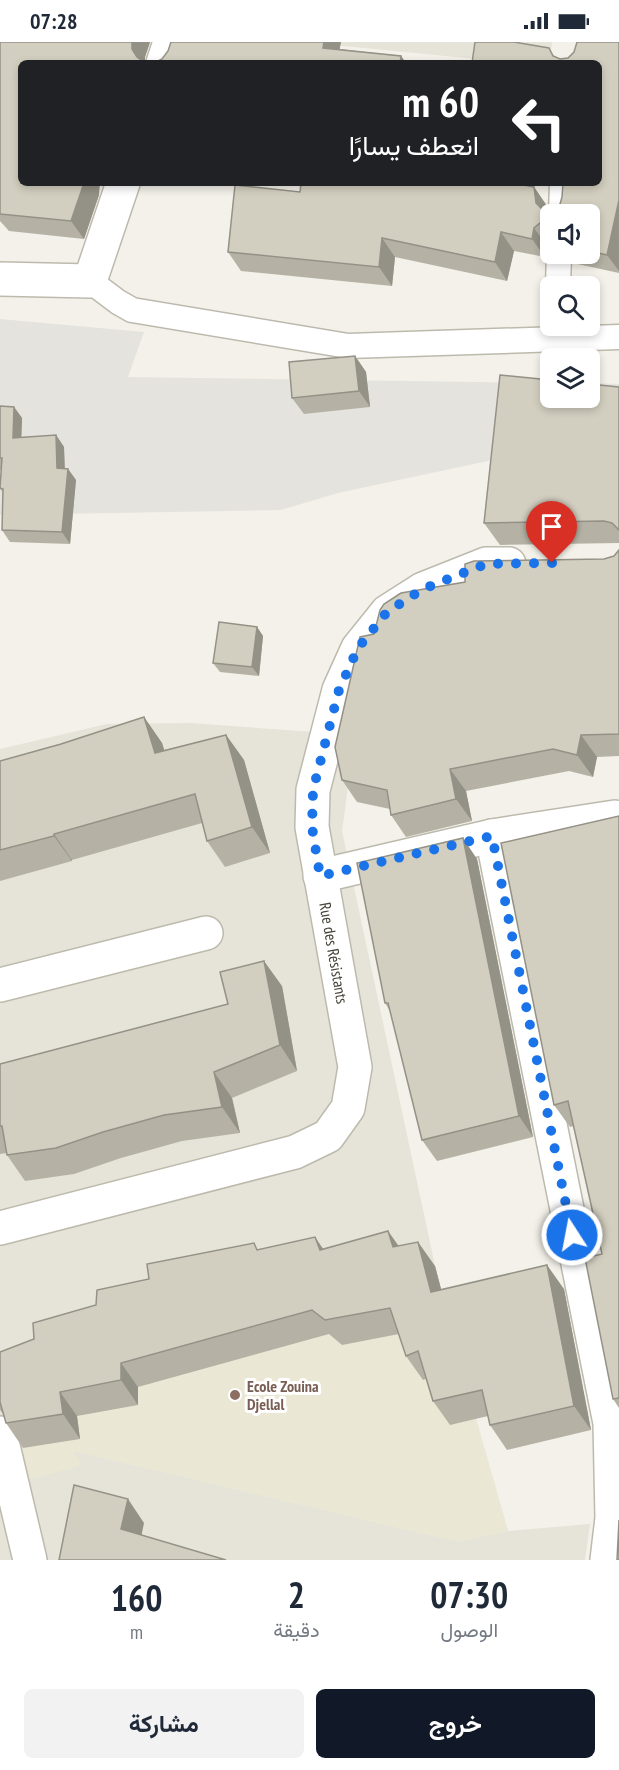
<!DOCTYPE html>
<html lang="ar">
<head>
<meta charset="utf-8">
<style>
  body { margin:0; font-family:"PT Sans Narrow",Vazirmatn,sans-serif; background:#f2f2f3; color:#1f2937; direction:rtl; height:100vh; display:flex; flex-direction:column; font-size:22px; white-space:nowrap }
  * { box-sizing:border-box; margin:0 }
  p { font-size:20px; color:#747a83 }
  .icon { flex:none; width:33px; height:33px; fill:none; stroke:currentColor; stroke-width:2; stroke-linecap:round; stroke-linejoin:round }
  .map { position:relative; height:1518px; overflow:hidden; direction:ltr }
  .panel { display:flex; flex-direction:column; background:#fff; flex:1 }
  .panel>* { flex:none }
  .banner { position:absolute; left:18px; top:18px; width:584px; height:126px; border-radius:9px; box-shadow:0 3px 9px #0003; direction:rtl; background:#202124; color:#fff; overflow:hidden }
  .controls { position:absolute; left:540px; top:162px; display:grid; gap:12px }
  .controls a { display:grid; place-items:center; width:60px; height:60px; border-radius:9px; background:#fff; box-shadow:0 3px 9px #0003; font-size:30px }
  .pin { position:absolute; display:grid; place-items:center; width:51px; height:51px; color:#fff; margin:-62px -26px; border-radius:50% 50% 50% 0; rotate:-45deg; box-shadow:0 0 6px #0007 }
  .pin .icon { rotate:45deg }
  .me { position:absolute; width:66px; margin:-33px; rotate:349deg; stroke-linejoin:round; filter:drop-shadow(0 0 4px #0008) }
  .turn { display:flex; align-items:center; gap:21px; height:126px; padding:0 24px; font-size:27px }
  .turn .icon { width:78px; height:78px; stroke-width:2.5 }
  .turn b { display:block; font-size:42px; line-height:51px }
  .eta { display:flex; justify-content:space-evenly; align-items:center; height:102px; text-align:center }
  .eta b { font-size:36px; font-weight:700; line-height:42px }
  .cta { display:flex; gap:12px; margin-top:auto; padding:12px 24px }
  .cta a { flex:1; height:69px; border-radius:9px; background:#111827; color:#fff; font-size:24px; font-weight:700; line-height:69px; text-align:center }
  .cta a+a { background:#f2f2f3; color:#1f2937 }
  .status { display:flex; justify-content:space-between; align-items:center; height:42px; padding:0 30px; background:#fff; direction:ltr }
  .status svg { height:16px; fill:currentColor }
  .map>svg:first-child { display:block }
  .residential { fill:#e6e4d8 }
  .industrial { fill:#e5e3de }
  .education { fill:#eae8d5 }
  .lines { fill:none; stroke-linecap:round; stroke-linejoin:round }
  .service-casing { stroke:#bdbaad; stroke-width:27 }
  .minor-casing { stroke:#bdbaad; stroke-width:36 }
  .service { stroke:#fff; stroke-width:24 }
  .minor { stroke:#fff; stroke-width:33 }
  .wall { fill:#b5b2a5 }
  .shaded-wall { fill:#949186 }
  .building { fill:#d3cfc0; stroke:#949186; stroke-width:1.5 }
  .route { stroke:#1a73e8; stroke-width:10; stroke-dasharray:0 18 }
  .education-dot { fill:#8d6e63; stroke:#fff; stroke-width:2 }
  .labels { text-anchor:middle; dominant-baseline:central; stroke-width:6; stroke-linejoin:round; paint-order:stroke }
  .street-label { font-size:16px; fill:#464339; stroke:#fff }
  .education-label { font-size:16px; font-weight:bold; fill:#785e54; stroke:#fff; text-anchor:start }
</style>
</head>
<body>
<div class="status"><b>07:28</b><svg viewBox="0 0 49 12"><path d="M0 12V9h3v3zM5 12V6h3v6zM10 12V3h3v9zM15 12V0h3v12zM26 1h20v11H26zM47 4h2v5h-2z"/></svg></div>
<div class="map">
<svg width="619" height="1518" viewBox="0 0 619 1518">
  <rect width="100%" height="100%" fill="#f3f1e9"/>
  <!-- residential -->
  <g class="residential">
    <path d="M 302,0 L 552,0 L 550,21 L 518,21 Z"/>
    <path d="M 189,681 L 355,693 L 342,789 L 435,1224 L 476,1377 L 508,1489 L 590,1482 L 585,1518 L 0,1518 L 0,707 L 107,682 Z"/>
  </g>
  <!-- industrial -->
  <path class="industrial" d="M 0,277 L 144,290 L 128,335 L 550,341 L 550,356 L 590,356 L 590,341 L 619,342 L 619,404 L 539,408 L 338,451 L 281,468 L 0,473 Z"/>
  <!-- education -->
  <path class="education" d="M 435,1224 L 476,1377 L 508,1489 L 458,1500 L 73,1409 L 82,1423 L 21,1440 L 0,1365 L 0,1340 L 410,1229 Z"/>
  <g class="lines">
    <!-- service casing -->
    <g class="service-casing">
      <g id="service">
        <path d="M 561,172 L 562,141"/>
        <path d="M 90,239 L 118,260 L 132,268 L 348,304 L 619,295"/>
        <path d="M 558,244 L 559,212"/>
      </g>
    </g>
    <!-- minor casing -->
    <g class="minor-casing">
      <g id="minor">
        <path d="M 163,21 L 170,0"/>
        <path d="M 0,237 L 90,239 L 123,141"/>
        <path d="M 492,794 L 610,1381 L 612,1476 L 607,1518"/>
        <path d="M 320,834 L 492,794 L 615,775 L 619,776"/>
        <path d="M 0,943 L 206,891"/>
        <path d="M 0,1186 L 295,1110 L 328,1094 L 348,1066 L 355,1025 L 312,785 L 313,748 L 339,648 L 358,606 L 387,570 L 423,547 L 486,522 L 509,522"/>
        <path d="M 0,1391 L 30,1518"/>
      </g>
    </g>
    <!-- service -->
    <use href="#service" class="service"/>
    <!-- minor -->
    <use href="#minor" class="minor"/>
  </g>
  <!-- wall -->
  <g class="wall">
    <path d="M 0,0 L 150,0 L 145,15 L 145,21 L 154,21 L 162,17 L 168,9 L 171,0 L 341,0 L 339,7 L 401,14 L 406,21 L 21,21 L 99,153 L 84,197 L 9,189 L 0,179 Z"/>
    <path d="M 619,0 L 619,231 L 573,221 L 566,212 L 590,212 L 590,172 L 550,172 L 550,201 L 547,204 L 545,215 L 514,209 L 507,239 L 395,215 L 392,244 L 241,229 L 228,210 L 300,150 L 534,145 L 547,164 L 547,168 L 555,166 L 560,162 L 562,155 L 598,21 L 472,21 L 549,6 L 554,14 L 560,17 L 568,16 Z"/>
    <path d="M 355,314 L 366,330 L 370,365 L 304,372 L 292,356 Z"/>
    <path d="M 619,345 L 619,501 L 500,503 L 484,481 Z"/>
    <path d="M 0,364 L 14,365 L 22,376 L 21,395 L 56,393 L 64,405 L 65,427 L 68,427 L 76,438 L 70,502 L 10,500 L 2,488 L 3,450 L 0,447 L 1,428 L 0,428 Z"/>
    <path d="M 619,508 L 619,714 L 597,715 L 593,735 L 569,729 L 466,749 L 472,779 L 406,795 L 391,773 L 390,767 L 357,760 L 342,738 L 374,592 L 614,514 Z"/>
    <path d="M 257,585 L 263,594 L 259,634 L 220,630 L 213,621 Z"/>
    <path d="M 144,675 L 162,701 L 164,708 L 226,693 L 244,718 L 270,811 L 225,825 L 207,799 L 202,781 L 72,818 L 72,819 L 0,839 L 0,719 L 61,702 Z"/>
    <path d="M 619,774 L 602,1212 L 574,1084 L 570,1085 L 554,1063 Z"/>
    <path d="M 477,817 L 533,1095 L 437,1119 L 422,1098 L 390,969 L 385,961 Z"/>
    <path d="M 282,944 L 297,1029 L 232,1056 L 240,1091 L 182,1099 L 121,1116 L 74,1132 L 25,1139 L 7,1113 L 7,1111 L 0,1112 L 0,1022 L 228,962 Z"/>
    <path d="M 388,1189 L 398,1204 L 435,1224 L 441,1247 L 564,1247 L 591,1388 L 507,1408 L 490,1383 L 488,1374 L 450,1383 L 433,1359 L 426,1337 L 423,1338 L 406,1314 L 399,1292 L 342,1303 L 329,1292 L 138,1345 L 138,1363 L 77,1374 L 80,1397 L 23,1406 L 6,1381 L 4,1373 L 0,1368 L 0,1310 L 34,1297 L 96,1263 L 149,1237 L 259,1207 L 323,1207 Z"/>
    <path d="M 619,1356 L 619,1366 L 613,1357 Z"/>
  </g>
  <!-- shaded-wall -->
  <g class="shaded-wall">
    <path d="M 132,0 L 150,0 L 145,15 L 145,21 L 137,15 L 132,7 Z"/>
    <path d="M 324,0 L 341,0 L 337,21 L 323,6 Z"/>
    <path d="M 401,14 L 406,21 L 400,21 Z"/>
    <path d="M 84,141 L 100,141 L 99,153 L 84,197 L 71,179 Z"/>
    <path d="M 534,145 L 547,164 L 549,179 L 536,161 Z"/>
    <path d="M 619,158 L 619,229 L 607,213 Z"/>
    <path d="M 534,186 L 547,204 L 545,215 L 532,197 Z"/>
    <path d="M 501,190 L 514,209 L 507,239 L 495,220 Z"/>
    <path d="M 382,196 L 395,215 L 392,244 L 379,225 Z"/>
    <path d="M 355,314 L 366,330 L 370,365 L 359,349 Z"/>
    <path d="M 14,365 L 22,376 L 21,408 L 13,396 Z"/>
    <path d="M 56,393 L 64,405 L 65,438 L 57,426 Z"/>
    <path d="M 68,427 L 76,438 L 70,502 L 62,490 Z"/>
    <path d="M 257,585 L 263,594 L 259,634 L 252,625 Z"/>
    <path d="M 144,675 L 162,701 L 173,736 L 155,711 Z"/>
    <path d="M 226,693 L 244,718 L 270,811 L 252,785 Z"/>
    <path d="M 581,693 L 597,715 L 593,735 L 577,713 Z"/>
    <path d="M 450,727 L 466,749 L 472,779 L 456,757 Z"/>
    <path d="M 54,792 L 72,818 L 72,819 L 54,794 Z"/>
    <path d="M 463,796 L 477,817 L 533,1095 L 519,1074 Z"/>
    <path d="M 264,919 L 282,944 L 297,1029 L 280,1003 Z"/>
    <path d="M 214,1030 L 232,1056 L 240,1091 L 222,1065 Z"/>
    <path d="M 388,1189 L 405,1213 L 393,1205 Z"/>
    <path d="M 315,1195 L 332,1220 L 320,1208 Z"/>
    <path d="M 418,1200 L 435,1224 L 448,1274 L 431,1250 Z"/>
    <path d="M 547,1223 L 564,1247 L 591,1388 L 574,1364 Z"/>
    <path d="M 121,1321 L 138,1345 L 138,1363 L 121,1338 Z"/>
    <path d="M 60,1350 L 77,1374 L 80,1397 L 63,1372 Z"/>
    <path d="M 128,1457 L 144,1481 L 138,1510 L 121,1487 Z"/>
  </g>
  <!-- building -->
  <g class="building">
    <path d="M 0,0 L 132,0 L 132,7 L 137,15 L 145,21 L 154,21 L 162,17 L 168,9 L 171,0 L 324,0 L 323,6 L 401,14 L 400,21 L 21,21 L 21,141 L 84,141 L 71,179 L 0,172 Z"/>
    <path d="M 475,0 L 514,0 L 549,6 L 553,14 L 560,17 L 568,16 L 574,10 L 577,0 L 619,0 L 619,158 L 607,213 L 590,209 L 590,172 L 550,172 L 550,181 L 546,179 L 540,181 L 534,186 L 532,197 L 501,190 L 495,220 L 382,196 L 379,225 L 228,210 L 235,143 L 300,150 L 301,141 L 513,141 L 534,145 L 536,161 L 541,166 L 548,168 L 555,166 L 560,162 L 562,155 L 563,141 L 598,141 L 598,21 L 472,21 Z"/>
    <path d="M 355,314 L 359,349 L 292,356 L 289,320 Z"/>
    <path d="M 500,333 L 550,338 L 550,356 L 590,356 L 590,342 L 619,345 L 619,488 L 612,481 L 604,479 L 484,481 Z"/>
    <path d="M 0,364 L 14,365 L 13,396 L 56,393 L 57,426 L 68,427 L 62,490 L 2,488 L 3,447 L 0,446 L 2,416 L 0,416 Z"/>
    <path d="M 619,508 L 619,692 L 581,693 L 577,713 L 553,707 L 450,727 L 456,757 L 391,773 L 387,748 L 342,738 L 335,705 L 360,595 L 374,592 L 380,568 L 384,562 L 401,551 L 465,540 L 465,522 L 474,519 L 604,517 L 614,514 Z"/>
    <path d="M 219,580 L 257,585 L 252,625 L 213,621 Z"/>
    <path d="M 144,675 L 155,711 L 226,693 L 252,785 L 207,799 L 195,752 L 54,792 L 54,794 L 0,808 L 0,719 L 61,702 Z"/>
    <path d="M 619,774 L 619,1356 L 613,1357 L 585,1216 L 602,1212 L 568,1059 L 554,1063 L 501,801 Z"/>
    <path d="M 463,796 L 519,1074 L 422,1098 L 388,961 L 385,961 L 357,821 Z"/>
    <path d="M 264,919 L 280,1003 L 214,1030 L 222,1065 L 164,1073 L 103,1090 L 56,1106 L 7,1113 L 2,1084 L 0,1084 L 0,1022 L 228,962 L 220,930 Z"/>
    <path d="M 388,1189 L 393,1205 L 418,1200 L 431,1250 L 547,1223 L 574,1364 L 490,1383 L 482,1348 L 433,1359 L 418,1309 L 406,1314 L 390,1266 L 325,1278 L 312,1268 L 121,1321 L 121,1338 L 60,1350 L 63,1372 L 6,1381 L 0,1360 L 0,1310 L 34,1297 L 33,1281 L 96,1263 L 97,1248 L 149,1237 L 147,1222 L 254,1201 L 257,1208 L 315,1195 L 320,1208 Z"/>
    <path d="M 74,1443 L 128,1457 L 121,1487 L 226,1518 L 59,1518 Z"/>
    <path d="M 619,1478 L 619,1518 L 617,1518 Z"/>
  </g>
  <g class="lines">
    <!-- route -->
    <path class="route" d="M 552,521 L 486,522 L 423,547 L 387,570 L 358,606 L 339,648 L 313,748 L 312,785 L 320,834 L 492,794 L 572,1193"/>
  </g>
  <!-- markers -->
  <circle class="education-dot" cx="235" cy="1353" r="6"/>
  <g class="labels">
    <!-- street labels -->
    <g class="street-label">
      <text transform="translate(334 911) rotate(80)">Rue des Résistants</text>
    </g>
    <!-- education labels -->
    <g class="education-label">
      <text x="247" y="1344">Ecole Zouina<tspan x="247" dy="18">Djellal</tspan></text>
    </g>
  </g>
</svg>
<div class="controls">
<a><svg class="icon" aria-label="sound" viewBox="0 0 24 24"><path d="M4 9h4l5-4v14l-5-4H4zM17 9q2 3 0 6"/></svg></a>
<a><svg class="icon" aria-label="search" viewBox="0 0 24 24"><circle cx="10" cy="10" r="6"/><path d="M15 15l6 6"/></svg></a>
<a><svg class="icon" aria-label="layers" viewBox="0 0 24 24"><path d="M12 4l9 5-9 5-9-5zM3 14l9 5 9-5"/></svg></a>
</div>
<div class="pin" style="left:552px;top:521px;background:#d93025"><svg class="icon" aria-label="arrive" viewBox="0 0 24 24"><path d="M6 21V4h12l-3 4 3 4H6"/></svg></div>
<svg class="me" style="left:572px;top:1193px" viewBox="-20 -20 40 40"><circle r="17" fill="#1a73e8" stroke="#fff" stroke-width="3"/><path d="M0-11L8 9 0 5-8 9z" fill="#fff"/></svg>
<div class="banner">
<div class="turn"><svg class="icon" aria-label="left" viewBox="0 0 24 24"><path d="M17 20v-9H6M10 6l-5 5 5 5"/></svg><div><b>60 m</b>انعطف يسارًا</div></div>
</div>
</div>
<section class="panel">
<div class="eta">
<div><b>07:30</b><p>الوصول</p></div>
<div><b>2</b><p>دقيقة</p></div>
<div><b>160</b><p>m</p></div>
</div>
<div class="cta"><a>خروج</a><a>مشاركة</a></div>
</section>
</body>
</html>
